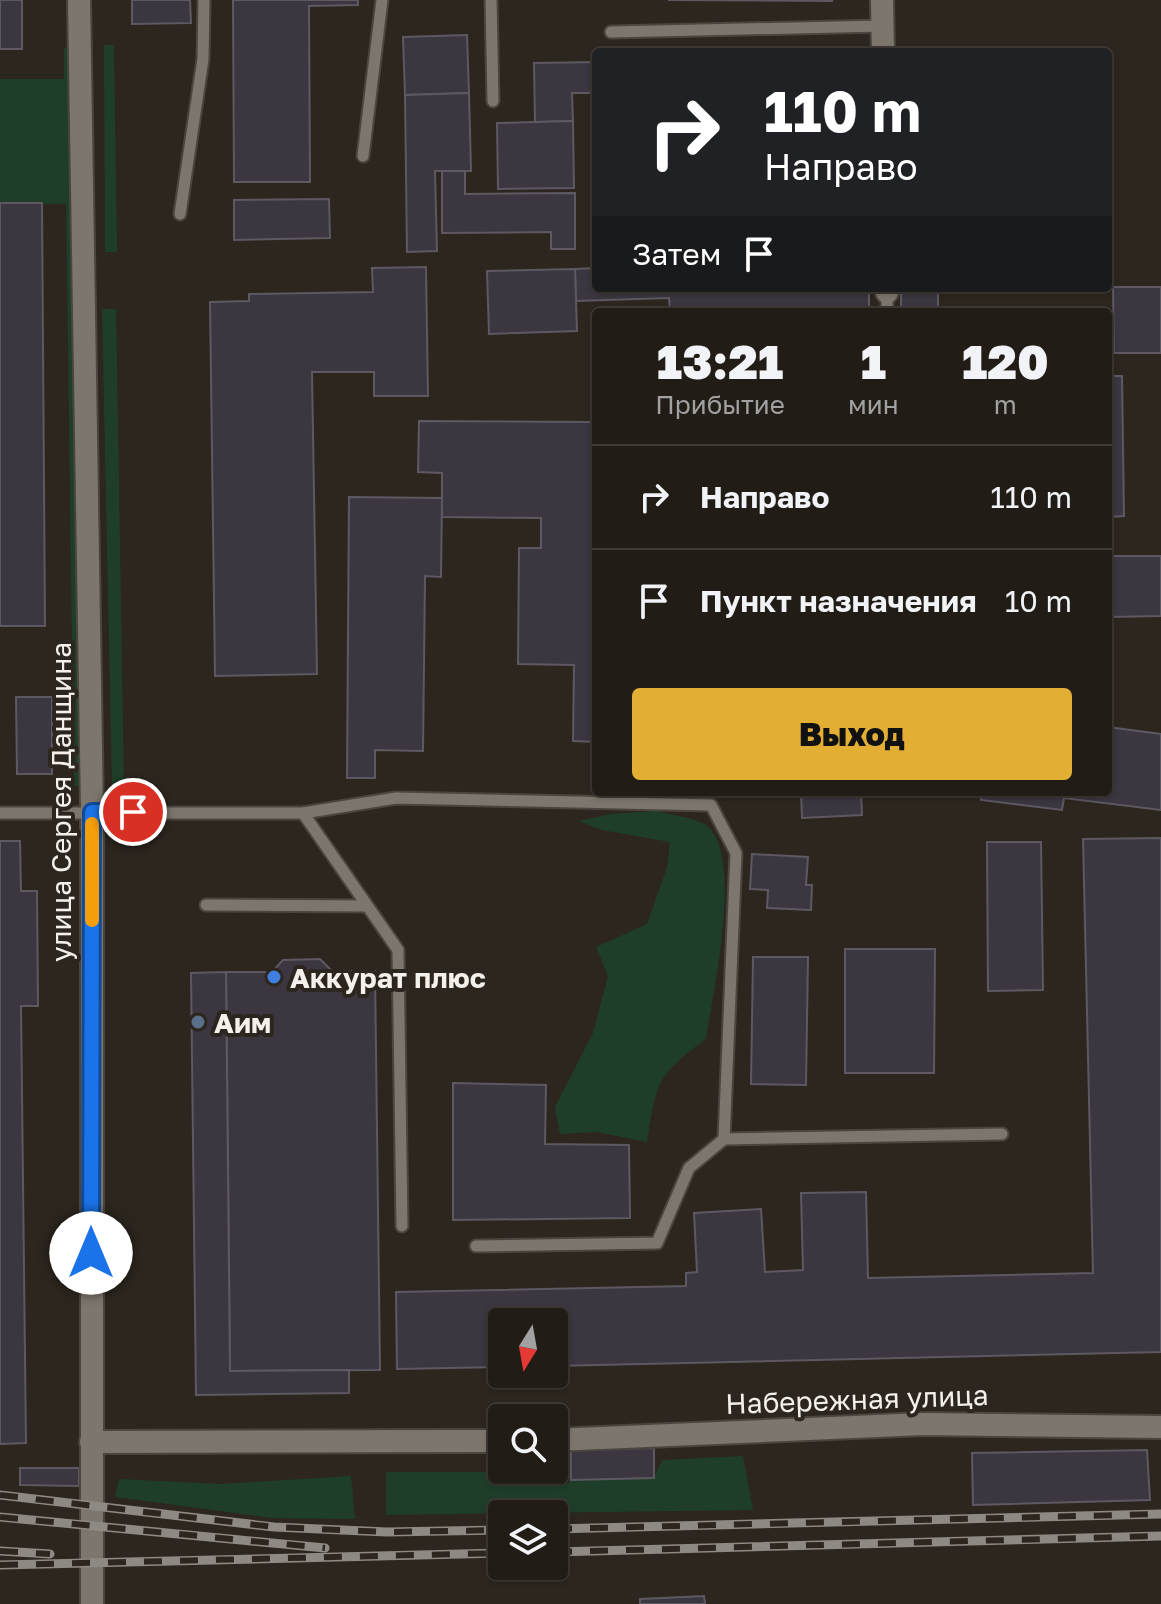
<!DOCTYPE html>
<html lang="ru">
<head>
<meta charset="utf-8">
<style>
  body { margin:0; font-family:"Golos Text",sans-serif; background:#2d2923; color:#f1f3f6; height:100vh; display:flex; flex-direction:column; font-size:30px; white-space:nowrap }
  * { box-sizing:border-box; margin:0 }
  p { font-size:26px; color:#a2a1a1 }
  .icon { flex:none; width:44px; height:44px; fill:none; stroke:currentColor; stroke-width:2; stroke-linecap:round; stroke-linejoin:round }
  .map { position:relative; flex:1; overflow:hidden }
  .sheet { position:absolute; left:592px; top:308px; width:520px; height:488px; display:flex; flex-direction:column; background:#211c16; border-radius:8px; box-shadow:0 2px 6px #0004,0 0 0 2px #3e3a35 }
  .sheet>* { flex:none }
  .top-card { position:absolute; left:592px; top:48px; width:520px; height:244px; border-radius:8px; box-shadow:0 2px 6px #0004,0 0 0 2px #3e3a35; background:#202124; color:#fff; overflow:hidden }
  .needle { width:52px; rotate:191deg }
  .buttons { position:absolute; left:488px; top:1308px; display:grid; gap:16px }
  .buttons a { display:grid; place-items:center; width:80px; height:80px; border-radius:8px; background:#211c16; box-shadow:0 2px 6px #0004,0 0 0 2px #3e3a35; font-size:40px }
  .pin { position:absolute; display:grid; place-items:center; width:68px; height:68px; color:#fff; margin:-34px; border:4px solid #fff; border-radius:50%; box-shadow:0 2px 8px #0007 }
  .me { position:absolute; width:88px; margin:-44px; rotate:0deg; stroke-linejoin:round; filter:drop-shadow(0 0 6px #0008) }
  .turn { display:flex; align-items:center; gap:28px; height:168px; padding:0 40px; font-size:36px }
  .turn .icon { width:104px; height:104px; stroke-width:2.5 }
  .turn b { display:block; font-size:56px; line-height:68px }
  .then { display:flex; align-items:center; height:76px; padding:0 40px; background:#0003; gap:16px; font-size:30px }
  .eta { display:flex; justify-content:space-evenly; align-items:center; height:136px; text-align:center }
  .eta b { font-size:48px; font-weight:800; line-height:56px }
  .action { display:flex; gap:16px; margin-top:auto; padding:16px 40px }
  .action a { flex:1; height:92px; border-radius:8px; background:#e2ae34; color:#111; font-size:32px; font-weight:800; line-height:92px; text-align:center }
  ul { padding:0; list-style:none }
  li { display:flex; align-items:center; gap:24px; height:104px; padding:0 40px; border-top:2px solid #3e3a35 }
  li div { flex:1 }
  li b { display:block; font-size:30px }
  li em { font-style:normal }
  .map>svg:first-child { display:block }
  .green { fill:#1f3e2a }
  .building { fill:#3b363f; stroke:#5e5862; stroke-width:2 }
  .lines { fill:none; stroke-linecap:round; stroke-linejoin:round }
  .lane-casing { stroke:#4a453e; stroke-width:15 }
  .street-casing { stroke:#4a453e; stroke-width:26 }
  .lane { stroke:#7d766c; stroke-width:11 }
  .street { stroke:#7d766c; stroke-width:22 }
  .rail-casing { stroke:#8e8983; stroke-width:9 }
  .rail { stroke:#2c261e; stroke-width:6; stroke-dasharray:18; stroke-linecap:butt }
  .route-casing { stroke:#114b97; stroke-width:20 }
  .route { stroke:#1a73e8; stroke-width:14 }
  .slow { stroke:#f59e0b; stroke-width:14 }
  .shop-dot { fill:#3f7fe0; stroke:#2c261e; stroke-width:3 }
  .service-dot { fill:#5c6f8a; stroke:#2c261e; stroke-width:3 }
  .labels { text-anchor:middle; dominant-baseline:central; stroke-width:8; stroke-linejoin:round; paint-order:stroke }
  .street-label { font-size:28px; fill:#f4f0eb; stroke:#2c261e }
  .poi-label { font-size:28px; font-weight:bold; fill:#f4f0eb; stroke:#2c261e; text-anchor:start }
</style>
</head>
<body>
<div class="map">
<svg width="1161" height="1604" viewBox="0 0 1161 1604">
  <rect width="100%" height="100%" fill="#2c261e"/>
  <!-- green -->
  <g class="green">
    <path d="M 104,45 L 114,45 L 117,252 L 105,252 Z"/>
    <path d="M 73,47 L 84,786 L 74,786 L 66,204 L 0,203 L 0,79 L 64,79 L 64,48 Z"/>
    <path d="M 102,309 L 116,309 L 124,785 L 112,785 Z"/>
    <path d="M 656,811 C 670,815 691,817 704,824 C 746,849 712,996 706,1039 C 655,1076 657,1083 647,1142 L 597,1132 L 560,1134 L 555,1107 L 593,1033 L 608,976 L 596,947 L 647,924 L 667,868 L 670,842 L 602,830 L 579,821 L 611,814 Z"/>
    <path d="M 743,1456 L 753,1510 L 386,1515 L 386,1472 L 557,1472 L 568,1484 L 571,1480 L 654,1478 L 662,1460 Z"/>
    <path d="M 351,1476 L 355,1519 L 272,1518 L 115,1497 L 119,1479 L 220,1484 Z"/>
  </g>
  <!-- building -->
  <g class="building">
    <rect x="0" y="0" width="22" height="49"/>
    <path d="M 132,0 L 190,0 L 191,23 L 132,24 Z"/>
    <path d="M 233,0 L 358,0 L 358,5 L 309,6 L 310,182 L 234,182 Z"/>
    <path d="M 668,0 L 832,0 L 832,1 Z"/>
    <path d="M 467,35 L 469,93 L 405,95 L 403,37 Z"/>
    <path d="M 596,62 L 596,93 L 572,93 L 573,121 L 535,122 L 534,63 Z"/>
    <path d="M 469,93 L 471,171 L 435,171 L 437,251 L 407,252 L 405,95 Z"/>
    <path d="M 573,121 L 574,188 L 498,189 L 497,123 Z"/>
    <path d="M 442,171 L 465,171 L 465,194 L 575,193 L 575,249 L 551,249 L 551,232 L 442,233 Z"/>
    <path d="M 329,199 L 330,238 L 234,240 L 234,200 Z"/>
    <path d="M 0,203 L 42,203 L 45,626 L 0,626 Z"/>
    <path d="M 426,267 L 428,396 L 374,396 L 374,372 L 312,372 L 317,674 L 215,676 L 210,302 L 249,301 L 249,294 L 373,292 L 372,268 Z"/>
    <path d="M 596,268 L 596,288 L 869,288 L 869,312 L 670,312 L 669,298 L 576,301 L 575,269 Z"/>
    <path d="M 575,269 L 577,331 L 489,334 L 487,271 Z"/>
    <path d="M 1113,287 L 1161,287 L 1161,353 L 1114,353 Z"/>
    <rect x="901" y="292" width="37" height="20"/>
    <path d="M 1108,376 L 1122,376 L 1124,516 L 1108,517 Z"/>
    <path d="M 419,421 L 596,422 L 596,742 L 573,741 L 574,665 L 518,664 L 519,548 L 541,548 L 541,518 L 442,517 L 442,473 L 418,472 Z"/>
    <path d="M 349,497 L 442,498 L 441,577 L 425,576 L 423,751 L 375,750 L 375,778 L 347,778 Z"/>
    <path d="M 1108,556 L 1161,556 L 1161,616 L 1108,617 Z"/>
    <path d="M 16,697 L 52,697 L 52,774 L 17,774 Z"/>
    <path d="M 1108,727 L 1161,734 L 1161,810 L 1064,798 L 1062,810 L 981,800 L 982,792 L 1108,792 Z"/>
    <path d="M 801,792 L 861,792 L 862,815 L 802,818 Z"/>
    <path d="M 1161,838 L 1161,1352 L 554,1366 L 554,1322 L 502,1322 L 502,1367 L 397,1369 L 396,1292 L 686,1286 L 686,1273 L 697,1272 L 694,1213 L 761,1209 L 765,1272 L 803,1270 L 801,1193 L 866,1192 L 868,1278 L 1093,1273 L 1083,839 Z"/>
    <path d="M 0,841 L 20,841 L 21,891 L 37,891 L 38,1006 L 21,1006 L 26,1443 L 0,1444 Z"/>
    <path d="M 987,842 L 1041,842 L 1043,990 L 988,991 Z"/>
    <path d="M 752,854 L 808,857 L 806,885 L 812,885 L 811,910 L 767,908 L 768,890 L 750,889 Z"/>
    <path d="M 845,949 L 935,949 L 934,1073 L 845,1073 Z"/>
    <path d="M 753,957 L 808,957 L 806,1085 L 751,1084 Z"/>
    <path d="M 320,959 L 332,971 L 375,971 L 380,1370 L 230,1371 L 226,972 L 272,972 L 283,960 Z"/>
    <path d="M 226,972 L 230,1371 L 349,1370 L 349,1393 L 196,1395 L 191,973 Z"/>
    <path d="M 453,1083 L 546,1085 L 545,1144 L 629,1145 L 630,1218 L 453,1220 Z"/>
    <path d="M 654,1448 L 654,1478 L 571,1480 L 571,1450 Z"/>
    <path d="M 1147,1450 L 1150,1500 L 973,1505 L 972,1453 Z"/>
    <path d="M 20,1468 L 79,1468 L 79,1486 L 20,1485 Z"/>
    <path d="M 704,1596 L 705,1604 L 640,1604 L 640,1599 Z"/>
  </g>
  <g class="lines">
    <!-- lane casing -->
    <g class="lane-casing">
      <g id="lane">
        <path d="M 491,0 L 493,101"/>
        <path d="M 611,32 L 882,26"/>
        <path d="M 363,156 L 382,0"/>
        <path d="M 180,214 L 203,59 L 204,0"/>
        <path d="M 887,312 L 887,292"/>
        <path d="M 0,813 L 303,813 L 396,798 L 711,805 L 736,853 L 724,1139 L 1002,1134"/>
        <path d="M 303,813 L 398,950 L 402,1226"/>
        <path d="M 206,905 L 367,906"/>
        <path d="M 476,1246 L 657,1243 L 689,1168 L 724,1139"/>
      </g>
    </g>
    <!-- street casing -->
    <g class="street-casing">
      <g id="street">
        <path d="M 79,0 L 92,812 L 92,1604"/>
        <path d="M 882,0 L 883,52"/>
        <path d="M 887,292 L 887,288"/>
        <path d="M 554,1440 L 923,1424 L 1161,1427"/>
        <path d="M 91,1442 L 502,1441"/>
      </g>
    </g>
    <!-- lane -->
    <use href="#lane" class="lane"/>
    <!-- street -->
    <use href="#street" class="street"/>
    <!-- rail casing -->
    <g class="rail-casing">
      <g id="rail">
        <path d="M 0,1495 L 274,1527 L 387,1532 L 502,1530"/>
        <path d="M 0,1517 L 325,1548"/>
        <path d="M 554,1529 L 1161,1514"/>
        <path d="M 0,1551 L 50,1554"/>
        <path d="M 554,1552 L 1161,1536"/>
        <path d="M 0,1565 L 502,1553"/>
      </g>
    </g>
    <!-- rail -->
    <use href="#rail" class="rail"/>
  </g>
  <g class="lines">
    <!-- route casing -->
    <g class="route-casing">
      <path id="route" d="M 91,1253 L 92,812 L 133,812"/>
    </g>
    <!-- route -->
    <use href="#route" class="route"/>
    <!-- slow -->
    <path class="slow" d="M 92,920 L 92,824"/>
  </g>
  <!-- markers -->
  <circle class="shop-dot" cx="274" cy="977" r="8"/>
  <circle class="service-dot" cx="198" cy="1022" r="8"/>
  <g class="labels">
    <!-- street labels -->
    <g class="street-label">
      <text transform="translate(60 802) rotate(-90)">улица Сергея Данщина</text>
      <text transform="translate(857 1399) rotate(-2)">Набережная улица</text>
    </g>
    <!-- poi labels -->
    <g class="poi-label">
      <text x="290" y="977">Аккурат плюс</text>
      <text x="214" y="1022">Аим</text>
    </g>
  </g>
</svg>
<div class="buttons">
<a><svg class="needle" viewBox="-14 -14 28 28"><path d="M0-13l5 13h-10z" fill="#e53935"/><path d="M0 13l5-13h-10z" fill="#a2a1a1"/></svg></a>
<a><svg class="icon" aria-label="search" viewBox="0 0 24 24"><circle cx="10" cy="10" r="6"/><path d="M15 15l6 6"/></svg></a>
<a><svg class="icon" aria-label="layers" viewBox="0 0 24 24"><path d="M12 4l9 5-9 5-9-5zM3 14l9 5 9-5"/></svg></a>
</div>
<div class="pin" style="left:133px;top:812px;background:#d93025"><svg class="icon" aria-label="arrive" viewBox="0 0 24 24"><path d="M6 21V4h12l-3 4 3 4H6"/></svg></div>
<svg class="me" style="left:91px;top:1253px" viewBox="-20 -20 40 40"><circle r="19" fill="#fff"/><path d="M0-13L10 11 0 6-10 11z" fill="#1a73e8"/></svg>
<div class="top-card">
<div class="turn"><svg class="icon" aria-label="right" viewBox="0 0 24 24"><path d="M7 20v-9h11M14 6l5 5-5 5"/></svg><div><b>110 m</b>Направо</div></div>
<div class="then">Затем<svg class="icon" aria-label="arrive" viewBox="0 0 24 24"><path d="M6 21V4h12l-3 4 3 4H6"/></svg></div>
</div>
<section class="sheet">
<div class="eta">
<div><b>13:21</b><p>Прибытие</p></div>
<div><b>1</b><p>мин</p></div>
<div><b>120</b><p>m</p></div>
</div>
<ul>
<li><svg class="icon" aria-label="right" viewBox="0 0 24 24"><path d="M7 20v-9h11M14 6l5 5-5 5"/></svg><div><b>Направо</b></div><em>110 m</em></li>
<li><svg class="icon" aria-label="arrive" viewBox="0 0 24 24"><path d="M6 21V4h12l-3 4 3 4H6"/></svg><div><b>Пункт назначения</b></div><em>10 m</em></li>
</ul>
<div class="action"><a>Выход</a></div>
</section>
</div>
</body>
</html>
